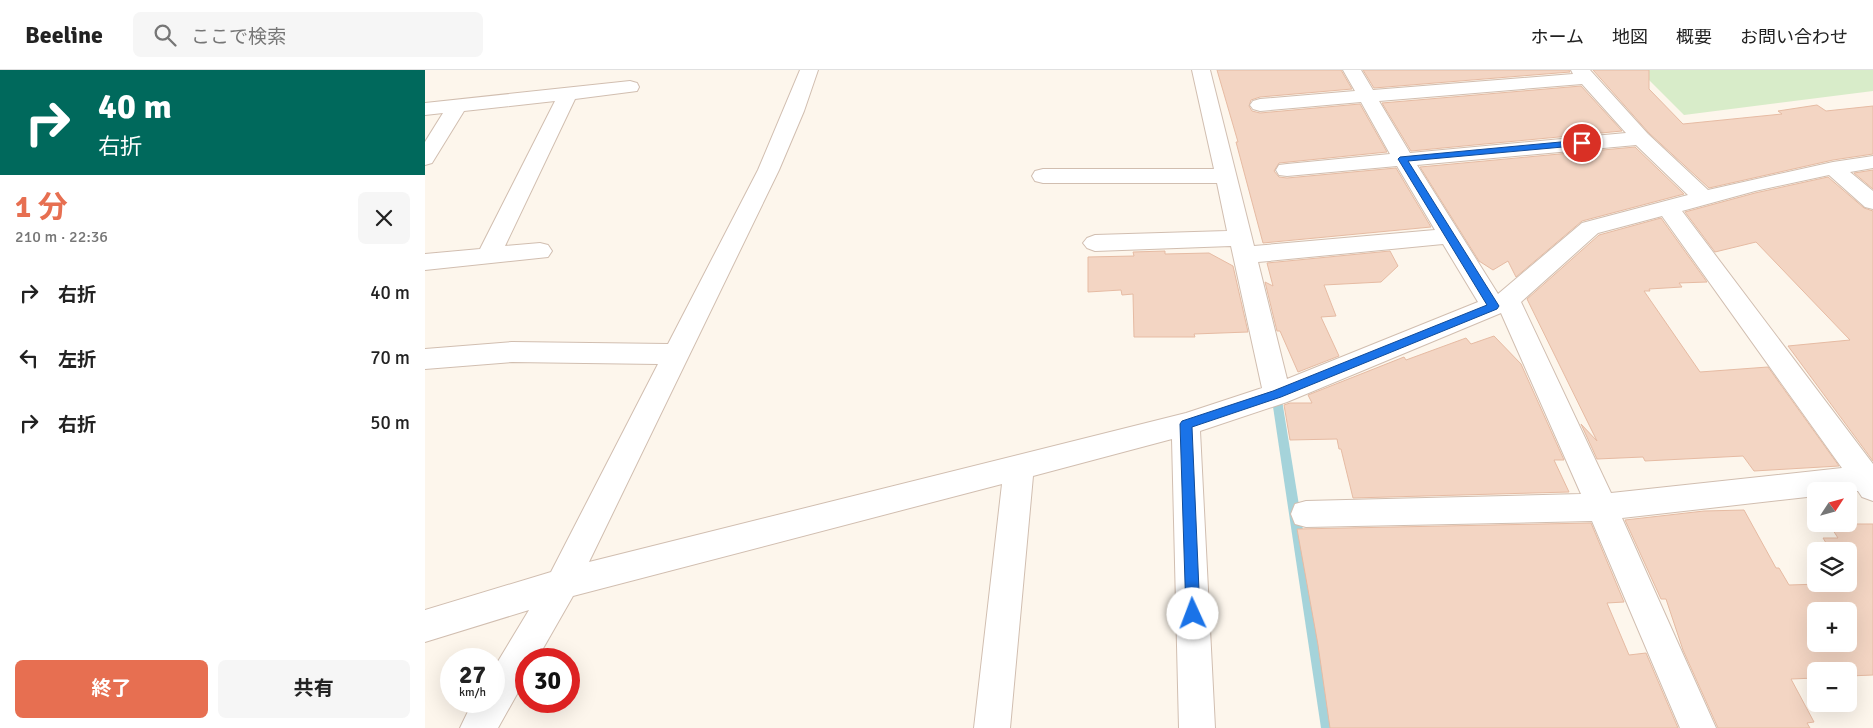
<!DOCTYPE html>
<html lang="ja">
<head>
<meta charset="utf-8">
<style>
  body { margin:0; font-family:Signika,"Noto Sans JP",sans-serif; background:#f6f6f6; color:#222; height:100vh; display:flex; flex-direction:column; font-size:19px; white-space:nowrap }
  * { box-sizing:border-box; margin:0 }
  p { font-size:16px; color:#767676 }
  .icon { flex:none; width:28px; height:28px; fill:none; stroke:currentColor; stroke-width:2; stroke-linecap:round; stroke-linejoin:round }
  .map { position:relative; flex:1; overflow:hidden }
  .details { display:flex; flex-direction:column; background:#fff; width:425px }
  .details>* { flex:none }
  .banner { background:#00695c; color:#fff; overflow:hidden }
  .needle { width:32px; rotate:54deg }
  .fabs { position:absolute; left:1382px; top:412px; display:grid; gap:10px }
  .fabs a { display:grid; place-items:center; width:50px; height:50px; border-radius:8px; background:#fff; box-shadow:0 5px 20px #0002; font-size:25px }
  .speed { position:absolute; left:15px; top:578px; display:flex; gap:10px; font-size:25px; font-weight:700; text-align:center }
  .speed>* { display:grid; place-content:center; width:65px; height:65px; border-radius:50%; background:#fff; box-shadow:0 5px 20px #0002; line-height:1 }
  .speed small { font-size:12px; font-weight:400 }
  .speed .limit { border:8px solid #d22; background:#fff; color:#111 }
  .pin { position:absolute; display:grid; place-items:center; width:42px; height:42px; color:#fff; margin:-21px; border:2px solid #fff; border-radius:50%; box-shadow:0 1px 5px #0007 }
  .me { position:absolute; width:55px; margin:-28px; rotate:358deg; stroke-linejoin:round; filter:drop-shadow(0 0 4px #0008) }
  .turn { display:flex; align-items:center; gap:18px; height:105px; padding:0 15px; font-size:22px }
  .turn .icon { width:65px; height:65px; stroke-width:2.5 }
  .turn b { display:block; font-size:35px; line-height:42px }
  .round { display:grid; place-items:center; flex:none; width:52px; height:52px; border-radius:8px; background:#f6f6f6 }
  .head { display:flex; align-items:center; justify-content:space-between; height:85px; padding:0 15px }
  h1 { font-size:30px; font-weight:700; line-height:38px; color:#e76f51 }
  .action { display:flex; gap:10px; margin-top:auto; padding:10px 15px }
  .action a { flex:1; height:58px; border-radius:8px; background:#e76f51; color:#fff; font-size:20px; font-weight:700; line-height:58px; text-align:center }
  .action a+a { background:#f6f6f6; color:#222 }
  ul { padding:0; list-style:none }
  li { display:flex; align-items:center; gap:15px; height:65px; padding:0 15px }
  li div { flex:1 }
  li b { display:block; font-size:19px }
  li em { font-style:normal }
  header { display:flex; align-items:center; gap:30px; box-sizing:border-box; height:70px; padding:0 25px; background:#fff; border-bottom:1px solid #e0e0e0 }
  header strong { font-size:24px }
  nav { display:flex; gap:28px; margin-inline-start:auto; font-size:18px }
  .search { width:350px; height:45px; background:#f6f6f6; display:flex; align-items:center; gap:12px; box-sizing:border-box; padding:0 18px; border-radius:8px; color:#767676; font-size:19px }
  main { display:flex; flex:1; min-height:0 }
  .map>svg:first-child { display:block }
  .green { fill:#d8ecc9 }
  .lines { fill:none; stroke-linecap:round; stroke-linejoin:round }
  .stream { fill:#a5d3da; fill-rule:evenodd }
  .building { fill:#f3d5c3; stroke:#e6bba3; fill-rule:evenodd }
  .minor-casing { stroke:#d1beb0; stroke-width:2 }
  .minor { fill:#fff; fill-rule:evenodd }
  .route { fill:#1a73e8; stroke:#114b97 }
</style>
</head>
<body>
<header>
<strong>Beeline</strong>
<div class="search"><svg class="icon" aria-label="search" viewBox="0 0 24 24"><circle cx="10" cy="10" r="6"/><path d="M15 15l6 6"/></svg>ここで検索</div>
<nav><a>ホーム</a><a>地図</a><a>概要</a><a>お問い合わせ</a></nav>
</header>
<main>
<section class="details">
<div class="banner">
<div class="turn"><svg class="icon" aria-label="right" viewBox="0 0 24 24"><path d="M7 20v-9h11M14 6l5 5-5 5"/></svg><div><b>40 m</b>右折</div></div>
</div>
<div class="head"><div><h1>1 分</h1><p>210 m · 22:36</p></div><a class="round"><svg class="icon" aria-label="close" viewBox="0 0 24 24"><path d="M6 6l12 12M18 6L6 18"/></svg></a></div>
<ul>
<li><svg class="icon" aria-label="right" viewBox="0 0 24 24"><path d="M7 20v-9h11M14 6l5 5-5 5"/></svg><div><b>右折</b></div><em>40 m</em></li>
<li><svg class="icon" aria-label="left" viewBox="0 0 24 24"><path d="M17 20v-9H6M10 6l-5 5 5 5"/></svg><div><b>左折</b></div><em>70 m</em></li>
<li><svg class="icon" aria-label="right" viewBox="0 0 24 24"><path d="M7 20v-9h11M14 6l5 5-5 5"/></svg><div><b>右折</b></div><em>50 m</em></li>
</ul>
<div class="action"><a>終了</a><a>共有</a></div>
</section>
<div class="map">
<svg width="1448" height="658" viewBox="0 0 1448 658">
  <rect width="100%" height="100%" fill="#fdf6ec"/>
  <!-- green -->
  <path class="green" d="M 1214,0 L 1448,0 L 1448,21 L 1259,45 Z"/>
  <g class="lines">
    <!-- stream -->
    <path class="stream" d="M 852,326 L 856,327 L 857,330 L 910,658 L 896,658 L 847,330 L 848,327 Z"/>
  </g>
  <!-- building -->
  <g class="building">
    <path d="M 792,0 L 916,0 L 927,19 L 835,27 L 826,30 L 824,36 L 827,41 L 835,43 L 935,34 L 962,82 L 854,93 L 849,101 L 854,107 L 862,108 L 971,98 L 1006,157 L 838,173 L 811,72 L 813,72 Z"/>
    <path d="M 938,0 L 1144,0 L 1145,2 L 949,18 Z"/>
    <path d="M 1168,0 L 1224,0 L 1224,19 L 1258,54 L 1357,44 L 1353,41 L 1392,35 L 1401,41 L 1448,36 L 1448,84 L 1408,90 L 1284,118 L 1224,63 Z"/>
    <path d="M 1156,16 L 1197,61 L 986,81 L 957,33 Z"/>
    <path d="M 1210,77 L 1259,124 L 1157,151 L 1091,207 L 1083,191 L 1068,200 L 1054,191 L 995,97 Z"/>
    <path d="M 1448,100 L 1448,119 L 1429,103 Z"/>
    <path d="M 1403,107 L 1439,138 L 1448,141 L 1448,391 L 1363,276 L 1425,270 L 1331,172 L 1290,182 L 1260,142 L 1330,123 Z"/>
    <path d="M 1236,148 L 1282,212 L 1254,213 L 1257,217 L 1224,219 L 1225,221 L 1219,221 L 1275,302 L 1343,297 L 1414,396 L 1329,401 L 1318,386 L 1220,391 L 1218,387 L 1172,389 L 1156,354 L 1172,371 L 1102,229 L 1174,165 Z"/>
    <path d="M 740,181 L 740,184 L 784,183 L 808,196 L 823,262 L 769,264 L 770,267 L 709,267 L 708,224 L 697,225 L 696,220 L 663,222 L 663,187 L 709,186 L 708,182 Z"/>
    <path d="M 965,181 L 973,196 L 956,212 L 899,215 L 911,246 L 896,247 L 914,286 L 873,302 L 855,261 L 852,261 L 840,212 L 848,216 L 842,193 Z"/>
    <path d="M 1069,266 L 1096,294 L 1139,390 L 1129,390 L 1144,422 L 928,428 L 916,379 L 914,379 L 912,369 L 865,370 L 859,335 L 865,333 L 887,333 L 883,325 L 979,287 L 981,290 L 1041,268 L 1046,274 Z"/>
    <path d="M 1319,440 L 1351,498 L 1354,498 L 1364,515 L 1426,513 L 1424,510 L 1424,481 L 1406,481 L 1398,468 L 1413,468 L 1404,454 L 1448,454 L 1448,605 L 1424,606 L 1424,601 L 1391,601 L 1391,608 L 1366,609 L 1389,652 L 1382,653 L 1385,658 L 1293,658 L 1258,580 L 1241,529 L 1236,529 L 1200,450 L 1279,441 ZM 1391,541 L 1424,541 L 1424,574 L 1391,574 Z"/>
    <path d="M 1166,453 L 1199,532 L 1182,533 L 1204,585 L 1221,583 L 1253,658 L 905,658 L 893,575 L 872,459 Z"/>
  </g>
  <g class="lines">
    <!-- minor casing -->
    <g class="minor-casing">
      <g id="minor">
        <path d="M 375,0 L 393,0 L 379,41 L 354,100 L 164,492 L 761,343 L 837,318 L 806,176 L 670,181 L 662,178 L 658,173 L 662,168 L 670,165 L 802,161 L 792,113 L 618,113 L 610,111 L 607,106 L 610,101 L 618,99 L 789,99 L 767,0 L 785,0 L 829,176 L 1010,160 L 972,96 L 862,106 L 854,105 L 851,100 L 854,95 L 862,94 L 965,84 L 936,32 L 835,41 L 828,39 L 825,35 L 828,31 L 835,29 L 930,21 L 918,0 L 936,0 L 948,20 L 1148,4 L 1146,0 L 1165,0 L 1223,64 L 1283,120 L 1408,92 L 1448,86 L 1448,98 L 1425,102 L 1448,121 L 1448,139 L 1440,137 L 1404,105 L 1330,121 L 1257,141 L 1448,394 L 1448,431 L 1437,427 L 1433,421 L 1391,421 L 1391,426 L 1197,448 L 1291,658 L 1255,658 L 1167,451 L 881,457 L 870,454 L 866,444 L 870,434 L 881,431 L 1156,424 L 1076,243 L 862,332 L 775,361 L 790,658 L 754,658 L 747,369 L 608,406 L 585,658 L 549,658 L 577,414 L 148,526 L 112,589 L 101,589 L 101,608 L 73,658 L 35,658 L 48,631 L 69,631 L 69,598 L 104,540 L 0,572 L 0,540 L 126,502 L 233,294 L 87,292 L 0,299 L 0,279 L 87,272 L 243,274 L 333,100 ZM 1157,14 L 1201,63 L 985,83 L 954,31 ZM 1211,75 L 1263,125 L 1157,153 L 1073,224 L 992,95 ZM 1237,146 L 1417,398 L 1186,423 L 1096,232 L 1173,163 ZM 1018,174 L 1053,232 L 862,309 L 833,192 Z"/>
        <path d="M 205,11 L 212,13 L 214,17 L 212,21 L 150,29 L 80,176 L 115,173 L 123,175 L 127,181 L 123,187 L 0,200 L 0,184 L 55,179 L 130,31 L 39,41 L 7,93 L 0,95 L 0,72 L 18,43 L 0,45 L 0,33 Z"/>
      </g>
    </g>
    <!-- minor -->
    <use href="#minor" class="minor"/>
  </g>
  <!-- route -->
  <path class="route" d="M 1157,70 L 1161,73 L 1160,75 L 983,91 L 1074,236 L 1072,239 L 856,327 L 767,357 L 775,544 L 773,549 L 768,551 L 763,549 L 761,544 L 755,354 L 757,351 L 848,321 L 1062,235 L 973,89 L 975,87 Z"/>
</svg>
<div class="fabs">
<a><svg class="needle" viewBox="-14 -14 28 28"><path d="M0-13l5 13h-10z" fill="#e53935"/><path d="M0 13l5-13h-10z" fill="#767676"/></svg></a>
<a><svg class="icon" aria-label="layers" viewBox="0 0 24 24"><path d="M12 4l9 5-9 5-9-5zM3 14l9 5 9-5"/></svg></a>
<a>+</a>
<a>−</a>
</div>
<div class="speed"><div>27<small>km/h</small></div><div class="limit">30</div></div>
<div class="pin" style="left:1157px;top:73px;background:#d93025"><svg class="icon" aria-label="arrive" viewBox="0 0 24 24"><path d="M6 21V4h12l-3 4 3 4H6"/></svg></div>
<svg class="me" style="left:768px;top:544px" viewBox="-20 -20 40 40"><circle r="19" fill="#fff"/><path d="M0-13L10 11 0 6-10 11z" fill="#1a73e8"/></svg>
</div>
</main>
</body>
</html>
